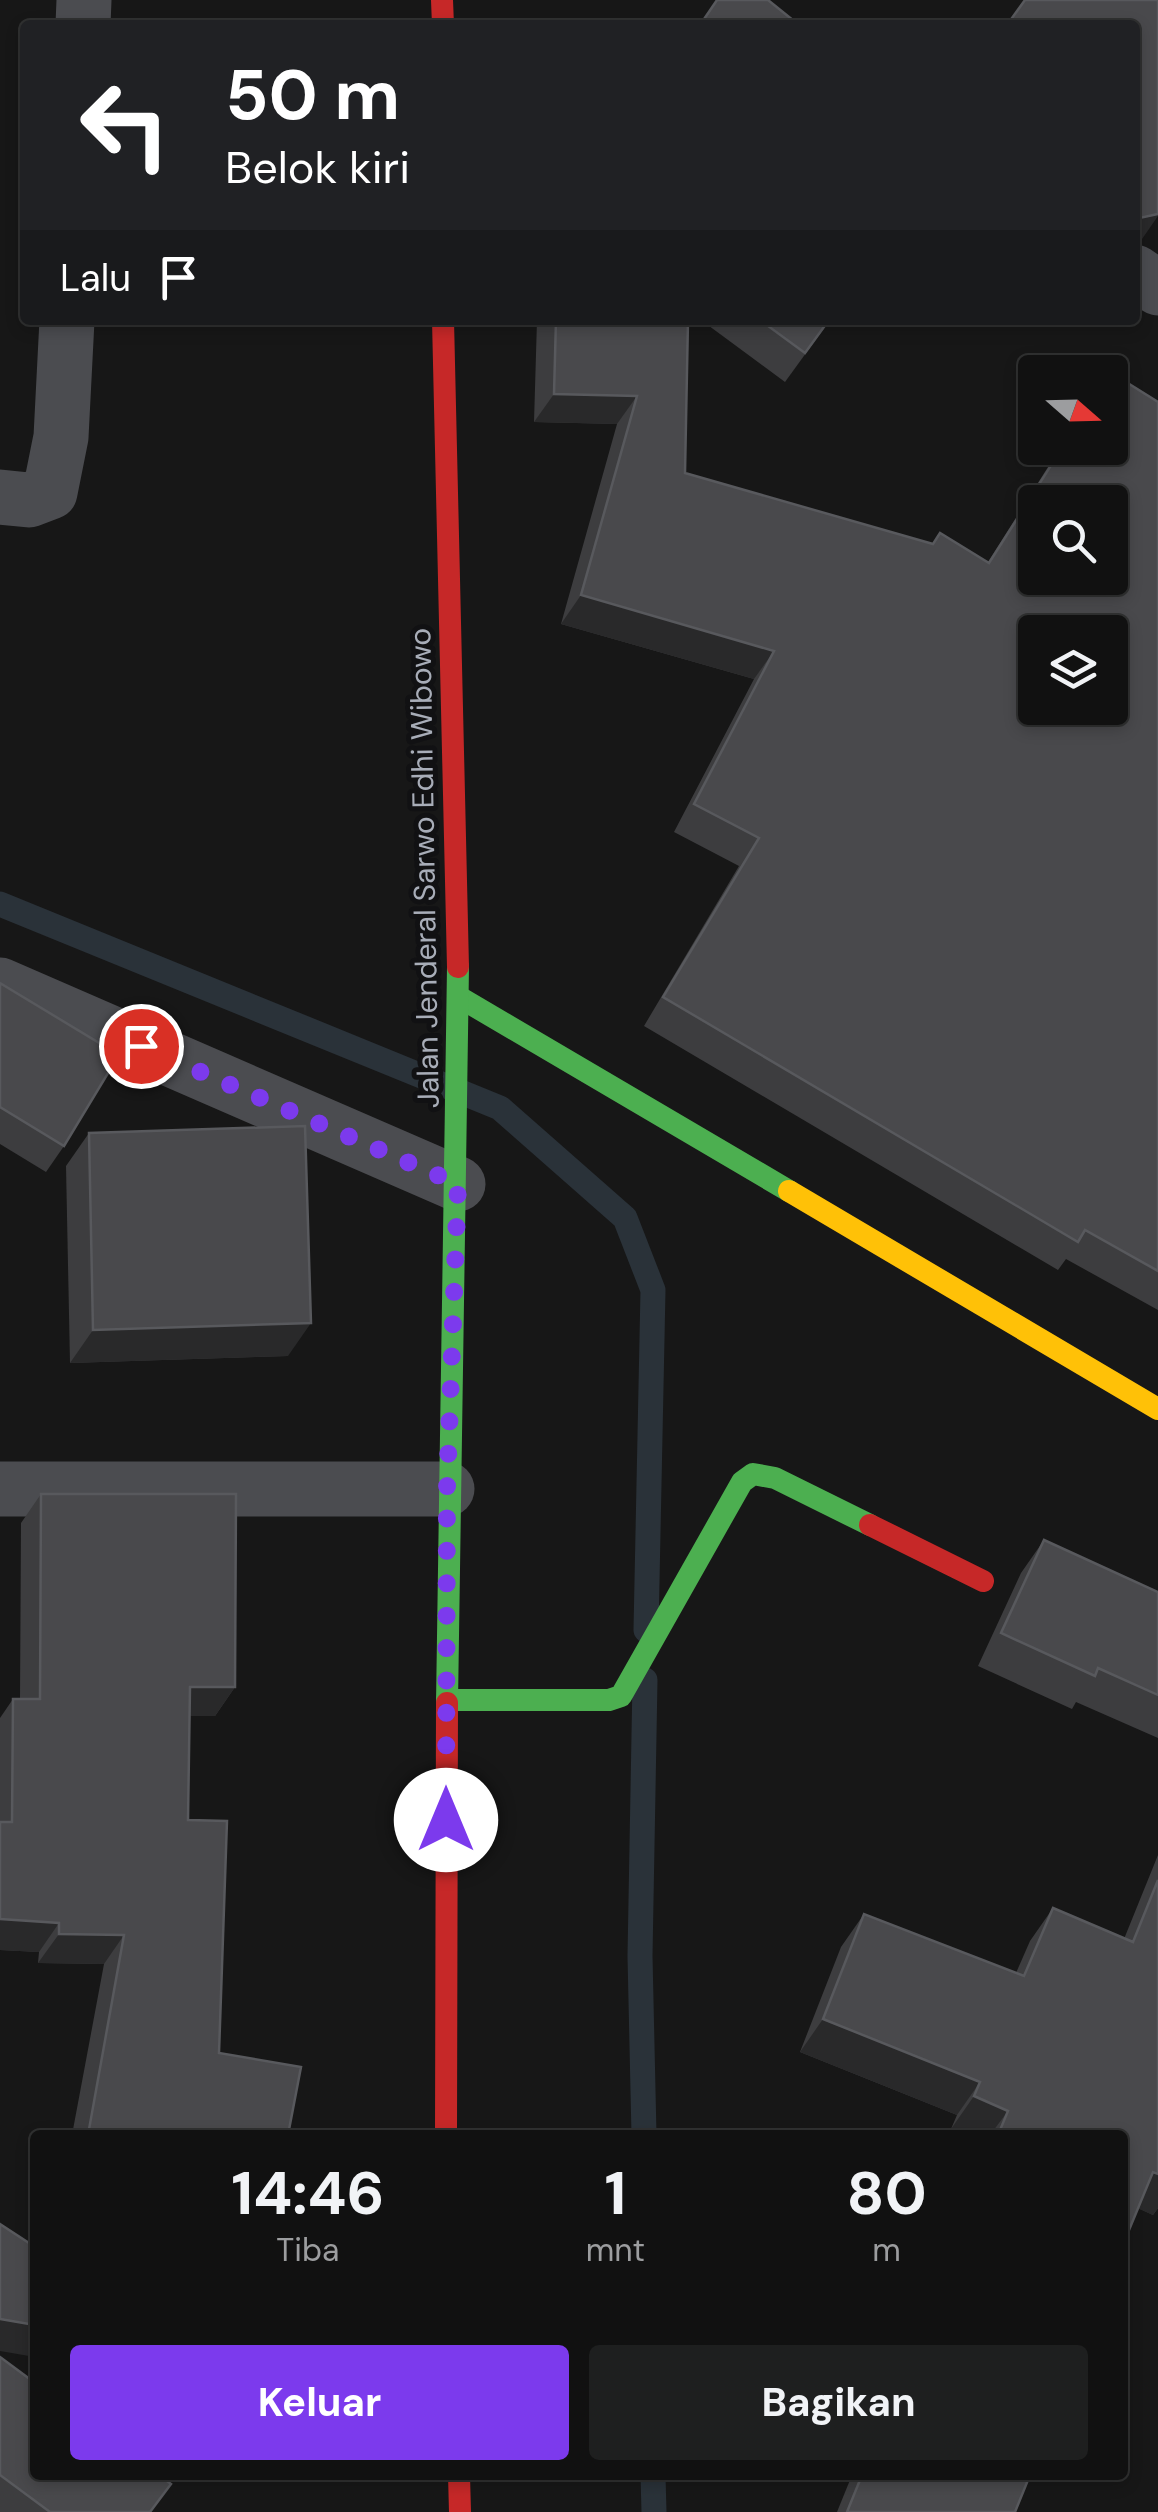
<!DOCTYPE html>
<html lang="id">
<head>
<meta charset="utf-8">
<style>
  body { margin:0; font-family:"DM Sans",sans-serif; background:#1e1f1f; color:#f1f3f6; height:100vh; display:flex; flex-direction:column; font-size:38px; white-space:nowrap }
  * { box-sizing:border-box; margin:0 }
  p { font-size:32px; color:#9c9d9f }
  .icon { flex:none; width:55px; height:55px; fill:none; stroke:currentColor; stroke-width:2; stroke-linecap:round; stroke-linejoin:round }
  .map { position:relative; flex:1; overflow:hidden }
  .side { position:absolute; left:30px; top:2130px; width:1098px; height:350px; display:flex; flex-direction:column; background:#111; border-radius:10px; box-shadow:0 5px 15px #0003,0 0 0 2px #303131 }
  .side>* { flex:none }
  .guide { position:absolute; left:20px; top:20px; width:1120px; height:305px; border-radius:10px; box-shadow:0 5px 15px #0003,0 0 0 2px #303131; background:#202124; color:#fff; overflow:hidden }
  .needle { width:65px; rotate:110deg }
  .buttons { position:absolute; left:1018px; top:355px; display:grid; gap:20px }
  .buttons a { display:grid; place-items:center; width:110px; height:110px; border-radius:10px; background:#111; box-shadow:0 5px 15px #0003,0 0 0 2px #303131; font-size:50px }
  .pin { position:absolute; display:grid; place-items:center; width:85px; height:85px; color:#fff; margin:-42px; border:5px solid #fff; border-radius:50%; box-shadow:0 2px 10px #0007 }
  .me { position:absolute; width:110px; margin:-55px; rotate:0deg; stroke-linejoin:round; filter:drop-shadow(0 0 8px #0008) }
  .turn { display:flex; align-items:center; gap:35px; height:210px; padding:0 40px; font-size:45px }
  .turn .icon { width:130px; height:130px; stroke-width:2.5 }
  .turn b { display:block; font-size:70px; line-height:85px }
  .then { display:flex; align-items:center; height:95px; padding:0 40px; background:#0003; gap:20px; font-size:38px }
  .eta { display:flex; justify-content:space-evenly; align-items:center; height:170px; text-align:center }
  .eta b { font-size:60px; font-weight:700; line-height:70px }
  .button { display:flex; gap:20px; margin-top:auto; padding:20px 40px }
  .button a { flex:1; height:115px; border-radius:10px; background:#7c3aed; color:#fff; font-size:40px; font-weight:700; line-height:115px; text-align:center }
  .button a+a { background:#1e1f1f; color:#f1f3f6 }
  .map>svg:first-child { display:block }
  .lines { fill:none; stroke-linecap:round; stroke-linejoin:round }
  .stream { stroke:#2a3239; stroke-width:25 }
  .street { stroke:#4b4c50; stroke-width:55 }
  .fast { stroke:#4caf50; stroke-width:22 }
  .slow { stroke:#ffc107; stroke-width:22 }
  .jam { stroke:#c62828; stroke-width:22 }
  .wall { fill:#3d3d3f }
  .shaded-wall { fill:#29292a }
  .building { fill:#49494c; stroke:#58595d; stroke-width:2.5; fill-rule:evenodd }
  .route { stroke:#7c3aed; stroke-width:18; stroke-dasharray:0 32.4 }
  .labels { text-anchor:middle; dominant-baseline:central; stroke-width:10; stroke-linejoin:round; paint-order:stroke }
  .street-label { font-size:30px; fill:#a8adb8; stroke:#111113 }
</style>
</head>
<body>
<div class="map">
<svg width="1158" height="2512" viewBox="0 0 1158 2512">
  <rect width="100%" height="100%" fill="#171717"/>
  <g class="lines">
    <!-- stream -->
    <g class="stream">
      <path d="M 0,904 L 500,1108 L 625,1218 L 653,1290 L 646,1630"/>
      <path d="M 644,2135 L 640,1956 L 645,1680"/>
      <path d="M 653,2475 L 654,2512"/>
    </g>
    <!-- street -->
    <g class="street">
      <path d="M 83,25 L 84,0"/>
      <path d="M 1135,272 L 1158,288"/>
      <path d="M 0,497 L 29,500 L 50,492 L 61,437 L 67,320"/>
      <path d="M 0,985 L 458,1184"/>
      <path d="M 0,1489 L 447,1489"/>
    </g>
    <!-- fast -->
    <g class="fast">
      <path d="M 459,997 L 789,1191"/>
      <path d="M 447,1700 L 609,1700 L 621,1696 L 742,1482 L 753,1474 L 775,1478 L 870,1525"/>
      <path d="M 447,1703 L 458,967"/>
    </g>
    <!-- slow -->
    <path class="slow" d="M 789,1191 L 1158,1409"/>
    <!-- jam -->
    <g class="jam">
      <path d="M 442,0 L 443,25"/>
      <path d="M 443,320 L 458,967"/>
      <path d="M 870,1525 L 983,1581"/>
      <path d="M 446,2135 L 447,1703"/>
      <path d="M 459,2475 L 460,2512"/>
    </g>
  </g>
  <!-- wall -->
  <g class="wall">
    <path d="M 537,320 L 688,320 L 685,473 L 932,544 L 940,533 L 988,562 L 1060,448 L 1110,448 L 1158,402 L 1158,1310 L 1066,1259 L 1058,1270 L 644,1026 L 739,866 L 674,832 L 754,679 L 561,624 L 617,424 L 534,422 Z"/>
    <path d="M 701,320 L 830,320 L 785,382 Z"/>
    <path d="M 0,983 L 64,1146 L 46,1172 L 0,1144 Z"/>
    <path d="M 89,1133 L 288,1356 L 70,1363 L 66,1166 Z"/>
    <path d="M 41,1494 L 235,1687 L 215,1716 L 190,1716 L 188,1820 L 219,2053 L 288,2135 L 72,2135 L 104,1964 L 38,1963 L 39,1952 L 0,1950 L 0,1718 L 13,1699 L 20,1699 L 21,1523 Z"/>
    <path d="M 1044,1540 L 1158,1592 L 1158,1738 L 1076,1702 L 1072,1709 L 978,1666 L 1021,1573 Z"/>
    <path d="M 1158,1855 L 1158,2208 L 1153,2215 L 1138,2208 L 1122,2135 L 964,2135 L 951,2129 L 957,2115 L 800,2052 L 841,1947 L 864,1914 L 1016,1973 L 1030,1941 L 1053,1908 L 1124,1939 Z"/>
    <path d="M 0,2357 L 171,2484 L 151,2512 L 0,2512 Z"/>
    <path d="M 852,2475 L 1030,2475 L 1015,2512 L 837,2512 Z"/>
  </g>
  <!-- shaded-wall -->
  <g class="shaded-wall">
    <path d="M 1158,214 L 1158,216 L 1140,242 L 1135,243 L 1136,220 Z"/>
    <path d="M 554,394 L 637,396 L 617,424 L 534,422 Z"/>
    <path d="M 581,595 L 774,651 L 754,679 L 561,624 Z"/>
    <path d="M 311,1323 L 288,1356 L 70,1363 L 93,1330 Z"/>
    <path d="M 190,1687 L 235,1687 L 215,1716 L 170,1716 Z"/>
    <path d="M 0,1919 L 59,1923 L 39,1952 L 0,1950 Z"/>
    <path d="M 59,1934 L 124,1935 L 104,1964 L 38,1963 Z"/>
    <path d="M 823,2019 L 980,2082 L 957,2115 L 800,2052 Z"/>
    <path d="M 974,2096 L 1008,2111 L 990,2135 L 964,2135 L 951,2129 Z"/>
    <path d="M 1153,2172 L 1158,2174 L 1158,2208 L 1153,2215 L 1130,2205 Z"/>
    <path d="M 0,2319 L 35,2325 L 35,2357 L 0,2351 Z"/>
  </g>
  <!-- building -->
  <g class="building">
    <path d="M 717,0 L 768,0 L 794,21 L 791,25 L 700,25 Z"/>
    <path d="M 1025,0 L 1158,0 L 1158,214 L 1135,219 L 1135,25 L 1007,25 Z"/>
    <path d="M 556,320 L 688,320 L 685,473 L 933,544 L 940,533 L 989,563 L 1062,448 L 1110,448 L 1110,372 L 1158,402 L 1158,1271 L 1085,1230 L 1078,1242 L 663,997 L 759,838 L 694,804 L 774,651 L 581,595 L 637,396 L 554,394 ZM 1035,502 L 1110,502 L 1110,578 L 1035,578 ZM 1035,632 L 1110,632 L 1110,708 L 1035,708 Z"/>
    <path d="M 760,320 L 829,320 L 805,353 Z"/>
    <path d="M 0,983 L 119,1055 L 64,1146 L 0,1107 Z"/>
    <path d="M 305,1126 L 311,1323 L 93,1330 L 89,1133 Z"/>
    <path d="M 41,1494 L 236,1494 L 235,1687 L 190,1687 L 188,1820 L 227,1821 L 219,2053 L 301,2067 L 288,2135 L 88,2135 L 124,1935 L 59,1934 L 59,1923 L 0,1919 L 0,1822 L 12,1822 L 13,1699 L 40,1699 Z"/>
    <path d="M 1044,1540 L 1158,1592 L 1158,1695 L 1098,1668 L 1095,1676 L 1001,1633 Z"/>
    <path d="M 1158,1880 L 1158,2174 L 1153,2172 L 1122,2247 L 1122,2135 L 998,2135 L 1008,2111 L 974,2096 L 980,2082 L 823,2019 L 864,1914 L 1024,1976 L 1053,1908 L 1133,1942 Z"/>
    <path d="M 0,2224 L 35,2247 L 35,2325 L 0,2319 Z"/>
    <path d="M 0,2357 L 35,2383 L 35,2475 L 159,2475 L 171,2484 L 150,2512 L 50,2512 L 0,2475 Z"/>
    <path d="M 862,2475 L 1030,2475 L 1015,2512 L 847,2512 Z"/>
  </g>
  <g class="lines">
    <!-- route -->
    <path class="route" d="M 141,1046 L 458,1184 L 447,1489 L 446,1820"/>
  </g>
  <g class="labels">
    <!-- street labels -->
    <g class="street-label">
      <text transform="translate(424 868) rotate(-91)">Jalan Jenderal Sarwo Edhi Wibowo</text>
    </g>
  </g>
</svg>
<div class="buttons">
<a><svg class="needle" viewBox="-14 -14 28 28"><path d="M0-13l5 13h-10z" fill="#e53935"/><path d="M0 13l5-13h-10z" fill="#9c9d9f"/></svg></a>
<a><svg class="icon" aria-label="search" viewBox="0 0 24 24"><circle cx="10" cy="10" r="6"/><path d="M15 15l6 6"/></svg></a>
<a><svg class="icon" aria-label="layers" viewBox="0 0 24 24"><path d="M12 4l9 5-9 5-9-5zM3 14l9 5 9-5"/></svg></a>
</div>
<div class="pin" style="left:141px;top:1046px;background:#d93025"><svg class="icon" aria-label="arrive" viewBox="0 0 24 24"><path d="M6 21V4h12l-3 4 3 4H6"/></svg></div>
<svg class="me" style="left:446px;top:1820px" viewBox="-20 -20 40 40"><circle r="19" fill="#fff"/><path d="M0-13L10 11 0 6-10 11z" fill="#7c3aed"/></svg>
<div class="guide">
<div class="turn"><svg class="icon" aria-label="left" viewBox="0 0 24 24"><path d="M17 20v-9H6M10 6l-5 5 5 5"/></svg><div><b>50 m</b>Belok kiri</div></div>
<div class="then">Lalu<svg class="icon" aria-label="arrive" viewBox="0 0 24 24"><path d="M6 21V4h12l-3 4 3 4H6"/></svg></div>
</div>
<section class="side">
<div class="eta">
<div><b>14:46</b><p>Tiba</p></div>
<div><b>1</b><p>mnt</p></div>
<div><b>80</b><p>m</p></div>
</div>
<div class="button"><a>Keluar</a><a>Bagikan</a></div>
</section>
</div>
</body>
</html>
